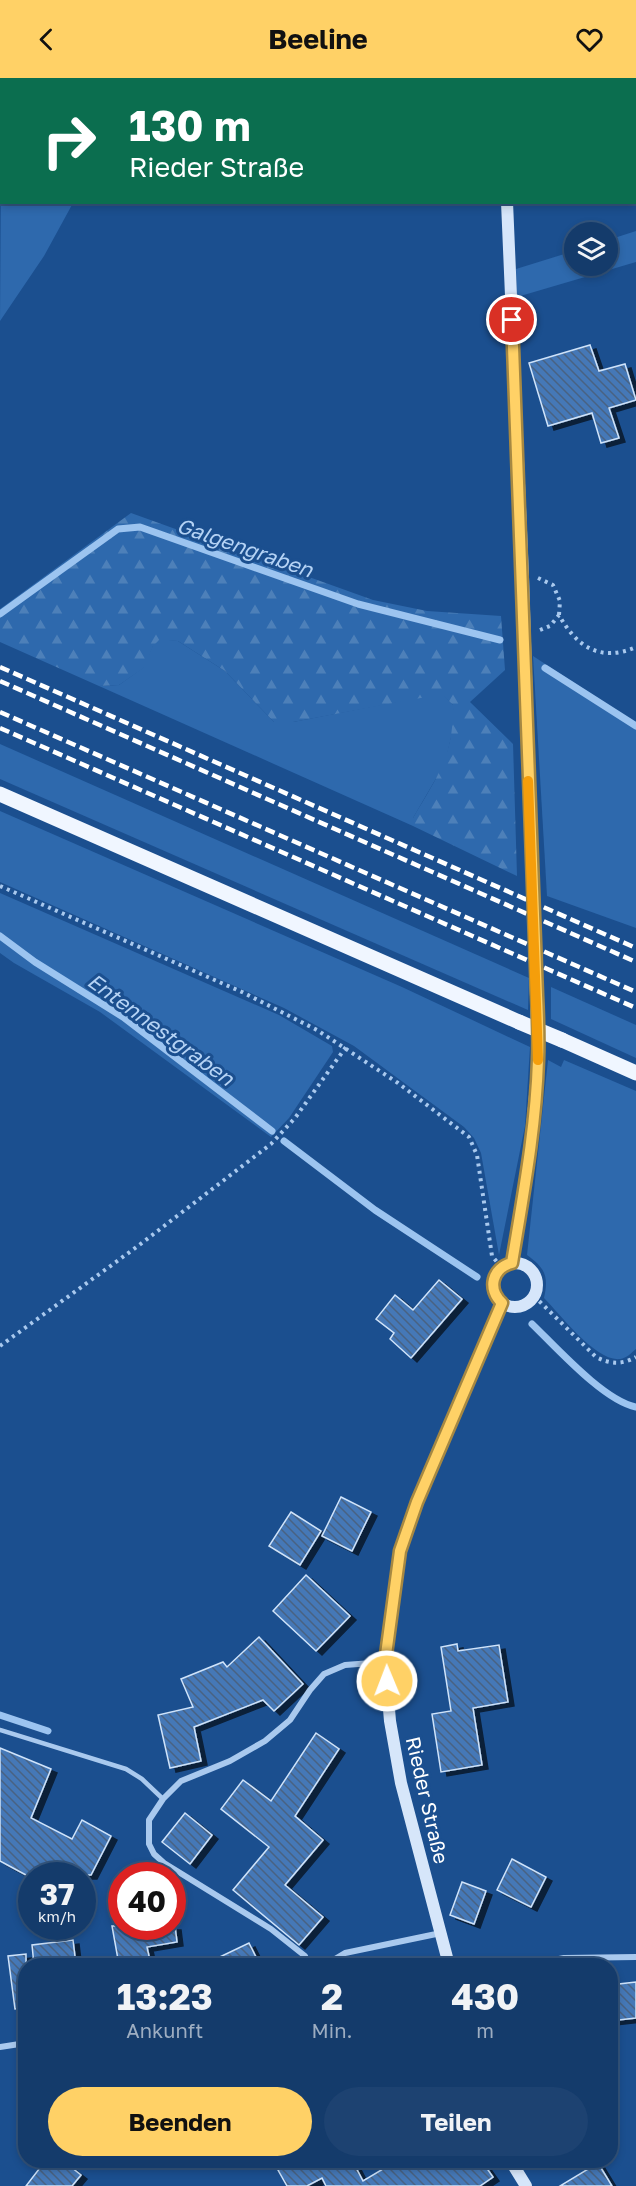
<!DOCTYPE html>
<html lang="de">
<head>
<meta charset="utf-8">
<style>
  body { margin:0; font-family:"Golos Text",sans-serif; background:#1d4271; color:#f1f3f6; height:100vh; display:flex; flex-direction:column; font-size:22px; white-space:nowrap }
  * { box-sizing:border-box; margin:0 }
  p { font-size:20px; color:#9dadc1 }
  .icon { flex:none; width:33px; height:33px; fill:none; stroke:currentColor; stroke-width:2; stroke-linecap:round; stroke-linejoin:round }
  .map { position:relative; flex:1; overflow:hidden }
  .panel { position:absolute; left:18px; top:1880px; width:600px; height:210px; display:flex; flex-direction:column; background:#143b6b; border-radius:24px; box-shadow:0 3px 9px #0003,0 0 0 2px #33557e }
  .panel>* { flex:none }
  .hud { position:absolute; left:0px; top:0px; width:636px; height:126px; box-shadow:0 3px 9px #0003,0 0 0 2px #33557e; background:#0b6e4f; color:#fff; overflow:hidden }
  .controls { position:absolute; left:564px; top:144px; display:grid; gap:12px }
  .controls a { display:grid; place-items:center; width:54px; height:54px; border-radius:50%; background:#143b6b; box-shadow:0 3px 9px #0003,0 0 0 2px #33557e; font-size:30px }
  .speed { position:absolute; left:18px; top:1784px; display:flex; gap:12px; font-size:30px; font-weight:700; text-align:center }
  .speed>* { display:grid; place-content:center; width:78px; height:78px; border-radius:50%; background:#143b6b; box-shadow:0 3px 9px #0003,0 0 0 2px #33557e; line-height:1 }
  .speed small { font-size:15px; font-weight:400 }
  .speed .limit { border:9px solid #d22; background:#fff; color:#111 }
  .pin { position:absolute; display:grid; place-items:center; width:51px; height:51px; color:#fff; margin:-26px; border:3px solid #fff; border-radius:50%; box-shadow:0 2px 6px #0007 }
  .me { position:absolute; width:66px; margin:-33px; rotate:359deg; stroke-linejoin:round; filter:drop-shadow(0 0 4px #0008) }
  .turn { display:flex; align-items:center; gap:21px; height:126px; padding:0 30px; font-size:27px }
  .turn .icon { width:78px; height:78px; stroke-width:2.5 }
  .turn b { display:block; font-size:42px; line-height:51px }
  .eta { display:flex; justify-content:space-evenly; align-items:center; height:102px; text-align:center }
  .eta b { font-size:36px; font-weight:700; line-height:42px }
  .cta { display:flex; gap:12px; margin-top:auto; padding:12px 30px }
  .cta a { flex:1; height:69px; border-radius:36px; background:#ffd166; color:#111; font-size:24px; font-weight:700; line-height:69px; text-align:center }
  .cta a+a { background:#1d4271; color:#f1f3f6 }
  header { display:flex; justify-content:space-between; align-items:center; height:78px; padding:0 30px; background:#ffd166; color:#111; font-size:27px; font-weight:700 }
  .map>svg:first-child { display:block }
  .green { fill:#2e69ad }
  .forest { fill:url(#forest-firs) }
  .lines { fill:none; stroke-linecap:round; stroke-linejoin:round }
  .stream { stroke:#9cc4f0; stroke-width:7 }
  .building { fill:url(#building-back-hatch); stroke:#cfe3fa; stroke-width:1.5; filter:url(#shadow) }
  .path { stroke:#a9c9ee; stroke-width:4; stroke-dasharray:3 4.5; stroke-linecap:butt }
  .lane { stroke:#a9c9ee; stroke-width:4.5 }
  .street { stroke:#a9c9ee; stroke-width:6 }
  .secondary { stroke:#d6e6fa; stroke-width:12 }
  .primary { stroke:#f0f6ff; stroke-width:15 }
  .rail { stroke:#fff; stroke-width:4.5; stroke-dasharray:10 4.5; stroke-linecap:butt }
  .primary-bridge { stroke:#f0f6ff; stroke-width:15 }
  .route-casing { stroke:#a68842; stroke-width:15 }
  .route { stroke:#ffd166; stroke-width:10 }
  .slow { stroke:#f59e0b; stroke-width:10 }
  .labels { text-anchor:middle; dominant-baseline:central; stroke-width:6; stroke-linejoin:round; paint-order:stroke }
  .street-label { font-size:20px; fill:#fff; stroke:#1b4f8f }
  .water-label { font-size:21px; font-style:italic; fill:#b5d3f5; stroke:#1b4f8f }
</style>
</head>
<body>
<header><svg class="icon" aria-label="back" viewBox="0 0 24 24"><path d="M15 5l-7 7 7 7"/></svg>Beeline<svg class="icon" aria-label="heart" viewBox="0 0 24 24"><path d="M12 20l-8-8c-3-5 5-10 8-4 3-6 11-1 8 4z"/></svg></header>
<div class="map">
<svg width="636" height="2108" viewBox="0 0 636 2108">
  <defs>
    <pattern id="forest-firs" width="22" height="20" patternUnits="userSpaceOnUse" patternTransform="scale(1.5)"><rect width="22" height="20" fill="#2e69ad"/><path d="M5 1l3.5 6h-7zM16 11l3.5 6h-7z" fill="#4d80b9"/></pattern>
    <pattern id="building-back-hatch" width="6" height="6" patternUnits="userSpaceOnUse" patternTransform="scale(1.5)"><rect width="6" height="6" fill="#4478b7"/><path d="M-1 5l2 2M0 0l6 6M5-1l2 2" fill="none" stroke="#486282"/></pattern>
    <filter id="shadow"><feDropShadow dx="6" dy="4" stdDeviation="0" flood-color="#0009"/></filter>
  </defs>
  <rect width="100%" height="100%" fill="#1b4f8f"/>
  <!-- green -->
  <g class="green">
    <path d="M 1,91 L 2,124 L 73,125 L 44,178 L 0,243 Z"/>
    <path d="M 636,153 L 636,184 L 517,219 L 516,191 L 574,173 L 574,188 L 608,188 L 608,162 Z"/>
    <path d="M 159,561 L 178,563 L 225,593 L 274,644 L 293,644 L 442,615 L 453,627 L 453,651 L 445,685 L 413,740 L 413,748 L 99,608 L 119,607 L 144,589 L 153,567 Z"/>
    <path d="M 533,578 L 636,645 L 636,850 L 547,818 Z"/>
    <path d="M 0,666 L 529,900 L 528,932 L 0,701 Z"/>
    <path d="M 0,733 L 402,909 L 530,969 L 525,1048 L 499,1177 L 481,1075 L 474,1060 L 464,1049 L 354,968 L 284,930 L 0,804 Z"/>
    <path d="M 0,815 L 279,937 L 332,968 L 333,974 L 289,1040 L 271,1059 L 100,934 L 14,885 L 0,875 Z"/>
    <path d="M 551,909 L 636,947 L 636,980 L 551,941 Z"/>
    <path d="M 548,982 L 561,989 L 564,982 L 636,1013 L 636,1271 C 631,1275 627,1280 620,1281 C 596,1284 560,1236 544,1220 C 549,1198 545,1190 527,1177 Z"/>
  </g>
  <!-- forest -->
  <path class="forest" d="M 131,435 L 373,522 L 427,533 L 501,538 L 505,592 L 470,624 L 513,666 L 517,798 L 413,748 L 413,740 C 437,699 454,677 453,627 L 442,616 L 293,644 L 274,644 L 225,593 L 178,563 L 159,562 L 153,568 L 145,589 L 119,607 L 99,608 L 0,564 L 0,531 Z"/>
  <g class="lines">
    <!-- stream -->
    <g class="stream">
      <path d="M 16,0 L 21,2"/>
      <path d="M 634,11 L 636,10"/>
      <path d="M 0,536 L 118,451 L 140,449 L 358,526 L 500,562"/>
      <path d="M 545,590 L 636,648"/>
      <path d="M 0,858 L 35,884 L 123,939 L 272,1053"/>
      <path d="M 284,1063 L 375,1132 L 477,1199"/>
      <path d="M 532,1246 C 556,1269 604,1323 636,1329"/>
      <path d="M 0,1637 L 48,1653"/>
    </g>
  </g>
  <!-- building -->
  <g class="building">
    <path d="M 590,267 L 599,293 L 625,286 L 636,322 L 609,330 L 619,360 L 601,365 L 592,335 L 548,348 L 529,285 Z"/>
    <path d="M 439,1202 L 462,1221 L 411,1280 L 390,1261 L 394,1255 L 376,1241 L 395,1217 L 413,1232 Z"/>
    <path d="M 341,1419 L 371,1434 L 352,1473 L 322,1458 Z"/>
    <path d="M 291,1434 L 321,1453 L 300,1487 L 269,1468 Z"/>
    <path d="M 306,1497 L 350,1538 L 316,1573 L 273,1533 Z"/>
    <path d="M 259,1559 L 303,1606 L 274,1633 L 263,1622 L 194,1649 L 201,1683 L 170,1690 L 158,1637 L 193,1629 L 181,1601 L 223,1584 L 227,1589 Z"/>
    <path d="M 457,1566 L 458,1573 L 499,1567 L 508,1624 L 473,1630 L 482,1687 L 441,1694 L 432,1636 L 451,1633 L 441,1569 Z"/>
    <path d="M 316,1655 L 339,1671 L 295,1738 L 323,1762 L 285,1807 L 323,1839 L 299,1867 L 233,1812 L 269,1769 L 221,1731 L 243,1702 L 271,1723 Z"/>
    <path d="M 0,1670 L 51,1691 L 31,1740 L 72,1761 L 82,1742 L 111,1758 L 91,1797 L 26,1797 L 0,1783 Z"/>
    <path d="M 185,1735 L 212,1757 L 190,1786 L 162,1764 Z"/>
    <path d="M 512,1781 L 546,1799 L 531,1829 L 497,1812 Z"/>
    <path d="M 462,1804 L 486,1813 L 474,1846 L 450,1837 Z"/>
    <path d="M 112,1848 L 175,1848 L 177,1864 L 147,1869 L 151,1887 L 119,1887 Z"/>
    <path d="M 73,1862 L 76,1887 L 34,1887 L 32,1867 Z"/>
    <path d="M 249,1865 L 260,1887 L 203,1887 Z"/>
    <path d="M 26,1876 L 26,1930 L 15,1931 L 8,1878 Z"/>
    <path d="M 636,1904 L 636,1940 L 610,1943 L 610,1907 Z"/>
    <path d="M 46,2082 L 62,2082 L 81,2097 L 72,2108 L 26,2108 Z"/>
    <path d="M 297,2082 L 352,2082 L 363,2103 L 398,2082 L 481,2082 L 493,2099 L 480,2108 L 326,2108 L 322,2100 L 307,2108 L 287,2108 L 278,2092 Z"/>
    <path d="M 598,2085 L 612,2108 L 560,2108 Z"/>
  </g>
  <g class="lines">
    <!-- path -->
    <g class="path">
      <path d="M 0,7 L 2,8"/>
      <path d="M 538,500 L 553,507 L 560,523 L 559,537"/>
      <path d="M 540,552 L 550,548 L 559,537 C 576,568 600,585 636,569"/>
      <path d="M 0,808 L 242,914 L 317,952 L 398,1005 L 469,1059 L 477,1077 L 492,1178 L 497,1184"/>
      <path d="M 534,1218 L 596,1279 C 610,1286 622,1287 636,1279"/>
      <path d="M 0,1268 L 138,1168 L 271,1066 L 295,1040 L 346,969"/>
    </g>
    <!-- lane -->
    <path class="lane" d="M 0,1652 L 126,1691 L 142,1701 L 163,1721"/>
    <!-- street -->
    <g class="street">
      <path d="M 308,1887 L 305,1878 L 271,1851 L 164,1785 L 154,1776 L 149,1766 L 149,1742 L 163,1721 L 181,1703 L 230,1683 L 265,1663 L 290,1642 L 310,1612 L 324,1596 L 345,1587 L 385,1584"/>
      <path d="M 325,1887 L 345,1875 L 441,1855"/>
      <path d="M 529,1887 L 564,1880 L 636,1879"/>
      <path d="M 0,1969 L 26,1965"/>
    </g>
    <!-- secondary -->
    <g class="secondary">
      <path d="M 503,2 L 503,0"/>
      <path d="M 507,124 L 523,499 L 538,983 L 529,1085 L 512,1184"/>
      <circle cx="515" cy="1207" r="22"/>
      <path d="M 449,1887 L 401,1705 L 390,1643 L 385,1584 L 400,1473 L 417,1424 L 502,1225"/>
      <path d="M 510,2082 L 526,2108"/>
    </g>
    <!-- primary -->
    <g class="primary">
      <path d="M 0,716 L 519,944"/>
      <path d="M 562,962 L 636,995"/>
    </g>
    <!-- rail -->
    <g class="rail">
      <path d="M 0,589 L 636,870"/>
      <path d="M 0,603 L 636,884"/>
      <path d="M 0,634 L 636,914"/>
      <path d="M 0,650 L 636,930"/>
    </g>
    <!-- primary-bridge -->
    <path class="primary-bridge" d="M 519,944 L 562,962"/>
  </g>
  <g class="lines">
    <!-- route casing -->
    <g class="route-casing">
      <path id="route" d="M 387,1603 L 385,1584 L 400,1473 L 417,1424 L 502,1225 C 487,1211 492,1190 512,1185 C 523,1118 536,1050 538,982 C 539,960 538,938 537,917 L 512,242"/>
    </g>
    <!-- route -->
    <use href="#route" class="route"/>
    <!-- slow -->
    <path class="slow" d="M 528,703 L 538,982"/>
  </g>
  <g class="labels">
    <!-- street labels -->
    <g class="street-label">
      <text transform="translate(428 1722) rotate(77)">Rieder Straße</text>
    </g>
    <!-- water labels -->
    <g class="water-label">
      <text transform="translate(245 469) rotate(19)">Galgengraben</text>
      <text transform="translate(161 951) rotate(36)">Entennestgraben</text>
    </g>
  </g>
</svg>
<div class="controls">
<a><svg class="icon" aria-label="layers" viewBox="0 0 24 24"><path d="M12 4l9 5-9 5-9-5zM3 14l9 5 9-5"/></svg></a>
</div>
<div class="speed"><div>37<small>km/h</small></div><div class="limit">40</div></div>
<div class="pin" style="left:512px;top:242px;background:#d93025"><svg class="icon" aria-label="arrive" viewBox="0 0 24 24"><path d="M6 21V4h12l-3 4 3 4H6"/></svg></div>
<svg class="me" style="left:387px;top:1603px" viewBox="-20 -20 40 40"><circle r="17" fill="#ffd166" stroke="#fff" stroke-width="3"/><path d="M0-11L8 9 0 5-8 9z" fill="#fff"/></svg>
<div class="hud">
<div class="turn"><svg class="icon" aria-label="right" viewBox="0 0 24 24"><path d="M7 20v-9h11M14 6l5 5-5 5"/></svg><div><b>130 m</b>Rieder Straße</div></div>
</div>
<section class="panel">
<div class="eta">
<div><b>13:23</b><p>Ankunft</p></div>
<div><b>2</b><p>Min.</p></div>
<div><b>430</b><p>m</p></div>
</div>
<div class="cta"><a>Beenden</a><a>Teilen</a></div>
</section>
</div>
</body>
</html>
